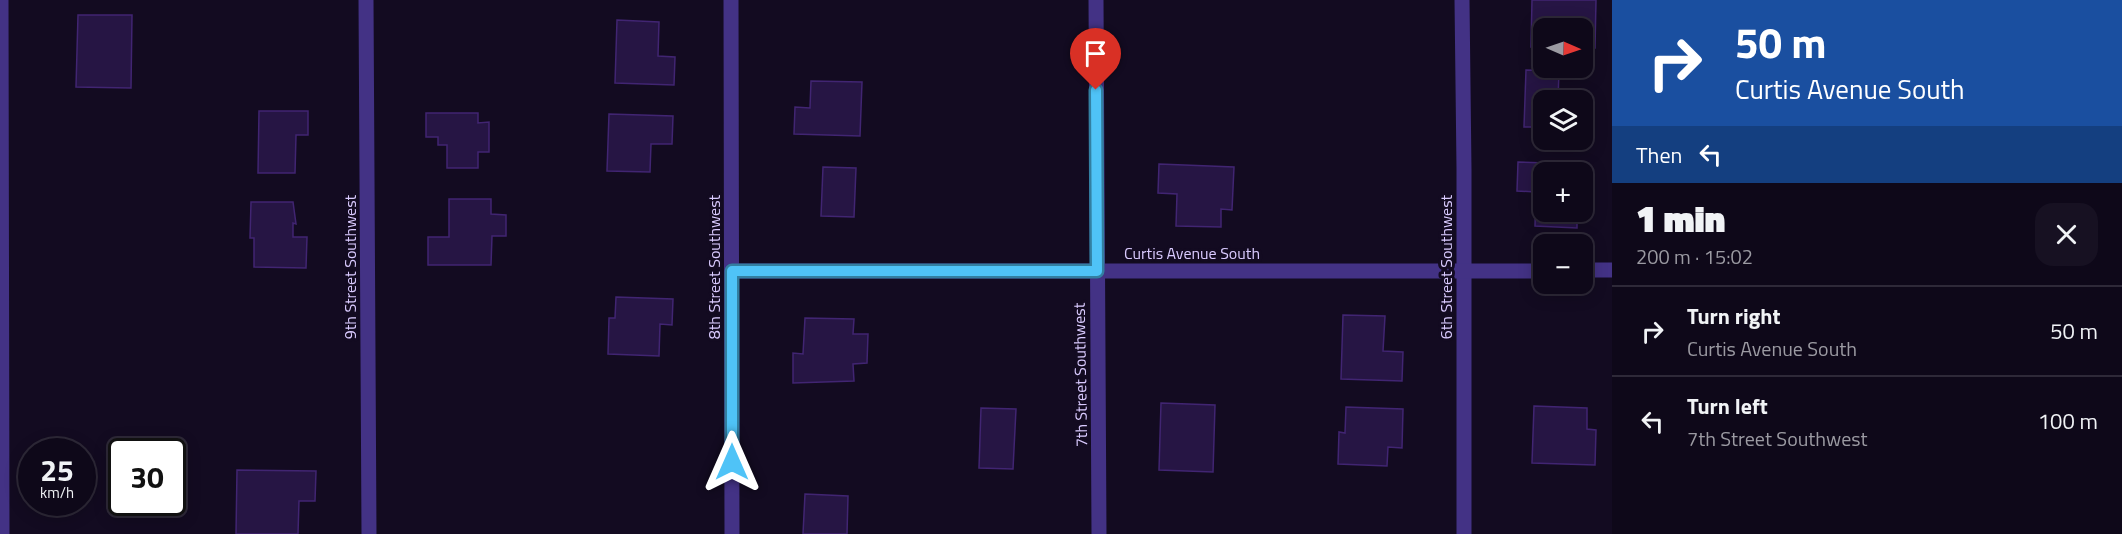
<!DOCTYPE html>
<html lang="en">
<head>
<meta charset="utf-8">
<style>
  body { margin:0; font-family:"Titillium Web",sans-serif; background:#171122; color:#f1f3f6; height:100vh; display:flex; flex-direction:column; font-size:22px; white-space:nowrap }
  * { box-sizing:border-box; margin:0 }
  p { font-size:20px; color:#9b9aa2 }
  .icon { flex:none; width:33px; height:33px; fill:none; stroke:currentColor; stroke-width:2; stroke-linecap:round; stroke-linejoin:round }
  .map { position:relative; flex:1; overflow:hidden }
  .drawer { display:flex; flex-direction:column; background:#0e0819; width:510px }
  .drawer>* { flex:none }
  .guide { background:#1a4fa0; color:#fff; overflow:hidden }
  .needle { width:39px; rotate:92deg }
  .tools { position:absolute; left:1533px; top:18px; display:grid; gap:12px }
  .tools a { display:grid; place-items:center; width:60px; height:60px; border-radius:12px; background:#0e0819; box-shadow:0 3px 15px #0003,0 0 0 2px #2e2938; font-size:30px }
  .speed { position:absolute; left:18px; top:438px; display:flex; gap:12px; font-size:30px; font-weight:700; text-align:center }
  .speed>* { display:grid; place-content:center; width:78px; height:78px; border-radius:50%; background:#0e0819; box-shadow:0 3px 15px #0003,0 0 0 2px #2e2938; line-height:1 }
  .speed small { font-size:15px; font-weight:400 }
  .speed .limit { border:3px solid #111; border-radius:9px; background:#fff; color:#111 }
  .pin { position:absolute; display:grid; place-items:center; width:51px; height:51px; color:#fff; margin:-62px -26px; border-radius:50% 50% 50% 0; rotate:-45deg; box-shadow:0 0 6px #0007 }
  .pin .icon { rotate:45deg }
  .me { position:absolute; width:66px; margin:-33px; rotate:0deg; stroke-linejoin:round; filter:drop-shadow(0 0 4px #0008) }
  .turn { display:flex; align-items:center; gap:21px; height:126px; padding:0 24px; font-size:27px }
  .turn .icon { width:78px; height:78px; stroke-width:2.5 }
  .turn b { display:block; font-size:42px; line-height:51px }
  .then { display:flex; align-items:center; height:57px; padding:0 24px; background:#0003; gap:12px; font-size:22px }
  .round { display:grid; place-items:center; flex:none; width:63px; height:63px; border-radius:18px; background:#171122 }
  .head { display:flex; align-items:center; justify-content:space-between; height:102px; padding:0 24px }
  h1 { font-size:36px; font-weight:800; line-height:45px }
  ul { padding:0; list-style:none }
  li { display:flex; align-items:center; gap:18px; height:90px; padding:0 24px; border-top:2px solid #2e2938 }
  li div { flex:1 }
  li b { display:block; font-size:22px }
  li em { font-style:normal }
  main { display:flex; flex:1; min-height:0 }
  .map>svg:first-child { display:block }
  .building { fill:#261544; stroke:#412572; stroke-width:1.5 }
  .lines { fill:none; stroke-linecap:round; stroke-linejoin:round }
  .street { stroke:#433285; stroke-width:15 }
  .route-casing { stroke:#337fa1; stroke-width:15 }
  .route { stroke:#4fc3f7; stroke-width:10 }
  .labels { text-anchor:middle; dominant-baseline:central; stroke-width:6; stroke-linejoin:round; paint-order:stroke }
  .street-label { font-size:16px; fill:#dacbff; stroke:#130b21 }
</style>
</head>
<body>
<main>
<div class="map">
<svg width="1612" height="534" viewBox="0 0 1612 534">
  <rect width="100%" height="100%" fill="#130b21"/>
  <!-- building -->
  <g class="building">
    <path d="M 1532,0 L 1596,0 L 1595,48 L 1582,48 L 1582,28 L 1544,28 L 1544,47 L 1531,47 Z"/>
    <path d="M 78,15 L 132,15 L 131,88 L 76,87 Z"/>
    <path d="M 617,20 L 659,22 L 658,56 L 675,57 L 674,85 L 615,83 Z"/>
    <path d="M 1526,70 L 1559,71 L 1558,100 L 1544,100 L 1544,127 L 1524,127 Z"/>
    <path d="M 811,81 L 862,82 L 860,136 L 794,134 L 795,107 L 810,108 Z"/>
    <path d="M 259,111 L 308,111 L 308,135 L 296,135 L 295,173 L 258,173 Z"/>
    <path d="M 426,113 L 478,113 L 478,123 L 489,122 L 489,152 L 478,152 L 478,168 L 447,168 L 447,145 L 438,145 L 438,137 L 426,137 Z"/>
    <path d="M 609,114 L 673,116 L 672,144 L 651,144 L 650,172 L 607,171 Z"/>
    <path d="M 1518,162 L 1578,164 L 1578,172 L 1544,172 L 1544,212 L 1577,212 L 1577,228 L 1535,226 L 1536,192 L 1517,191 Z"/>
    <path d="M 1159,164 L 1234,167 L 1232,210 L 1221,209 L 1221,227 L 1176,226 L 1177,194 L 1158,193 Z"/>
    <path d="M 823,167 L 856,168 L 854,217 L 821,216 Z"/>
    <path d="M 1582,189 L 1589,189 L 1588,211 L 1582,211 Z"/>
    <path d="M 449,199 L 491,199 L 491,214 L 506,215 L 506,236 L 492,236 L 491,265 L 428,265 L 428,237 L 449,237 Z"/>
    <path d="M 251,202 L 293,202 L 296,224 L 293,223 L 293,237 L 307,237 L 306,268 L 254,267 L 254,238 L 250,238 Z"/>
    <path d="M 616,297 L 673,299 L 672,325 L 660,324 L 659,356 L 608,354 L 609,318 L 615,318 Z"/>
    <path d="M 1343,315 L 1385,316 L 1383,351 L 1403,352 L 1402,381 L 1341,379 Z"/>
    <path d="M 805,318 L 854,319 L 853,334 L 868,334 L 867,363 L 853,364 L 854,381 L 793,383 L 793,353 L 803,354 Z"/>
    <path d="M 1161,403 L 1215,405 L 1213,472 L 1159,470 Z"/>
    <path d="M 1534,406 L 1587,408 L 1587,429 L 1596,430 L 1595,465 L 1532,463 Z"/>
    <path d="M 1346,407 L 1403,409 L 1402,448 L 1388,447 L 1387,466 L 1338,464 L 1339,432 L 1345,433 Z"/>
    <path d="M 981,408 L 1016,409 L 1013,469 L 979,468 Z"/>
    <path d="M 237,470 L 316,471 L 315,501 L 299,501 L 298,534 L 236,534 Z"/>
    <path d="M 805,494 L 848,496 L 847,534 L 803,534 Z"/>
  </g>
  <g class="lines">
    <!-- street -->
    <g class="street">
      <path d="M 1,0 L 2,534"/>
      <path d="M 366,0 L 369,534"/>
      <path d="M 731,0 L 732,534"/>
      <path d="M 1096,0 L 1099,534"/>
      <path d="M 1462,0 L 1464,169 L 1464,534"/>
      <path d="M 1582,270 L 1612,270"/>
      <path d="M 732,271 L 1544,271"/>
    </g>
  </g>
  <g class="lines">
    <!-- route casing -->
    <g class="route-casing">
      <path id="route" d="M 732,462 L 732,271 L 1097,271 L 1096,90"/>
    </g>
    <!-- route -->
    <use href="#route" class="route"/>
  </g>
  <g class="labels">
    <!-- street labels -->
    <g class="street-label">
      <text x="1192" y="253">Curtis Avenue South</text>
      <text transform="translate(350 267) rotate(-90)">9th Street Southwest</text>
      <text transform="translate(714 267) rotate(-90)">8th Street Southwest</text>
      <text transform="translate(1446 267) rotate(-90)">6th Street Southwest</text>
      <text transform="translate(1080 375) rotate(-91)">7th Street Southwest</text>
    </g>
  </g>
</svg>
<div class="tools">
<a><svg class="needle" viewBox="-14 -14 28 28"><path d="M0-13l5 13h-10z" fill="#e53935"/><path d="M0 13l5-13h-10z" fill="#9b9aa2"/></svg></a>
<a><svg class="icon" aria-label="layers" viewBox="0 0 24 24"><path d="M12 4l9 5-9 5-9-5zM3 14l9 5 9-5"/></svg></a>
<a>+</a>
<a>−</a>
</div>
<div class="speed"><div>25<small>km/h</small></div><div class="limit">30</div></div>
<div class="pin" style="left:1096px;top:90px;background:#d93025"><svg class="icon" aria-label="arrive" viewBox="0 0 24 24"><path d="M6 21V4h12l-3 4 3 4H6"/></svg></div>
<svg class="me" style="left:732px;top:462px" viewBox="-20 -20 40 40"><path d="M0-17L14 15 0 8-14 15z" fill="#4fc3f7" stroke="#fff" stroke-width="4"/></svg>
</div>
<section class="drawer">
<div class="guide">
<div class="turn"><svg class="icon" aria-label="right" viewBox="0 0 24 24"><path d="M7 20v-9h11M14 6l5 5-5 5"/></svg><div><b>50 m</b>Curtis Avenue South</div></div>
<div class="then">Then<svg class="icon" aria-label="left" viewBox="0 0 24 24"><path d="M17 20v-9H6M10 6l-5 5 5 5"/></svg></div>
</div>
<div class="head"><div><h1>1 min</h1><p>200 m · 15:02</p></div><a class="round"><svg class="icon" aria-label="close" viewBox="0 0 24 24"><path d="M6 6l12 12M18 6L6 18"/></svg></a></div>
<ul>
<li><svg class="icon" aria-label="right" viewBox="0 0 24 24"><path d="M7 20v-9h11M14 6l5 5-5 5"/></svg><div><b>Turn right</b><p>Curtis Avenue South</p></div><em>50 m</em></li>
<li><svg class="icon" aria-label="left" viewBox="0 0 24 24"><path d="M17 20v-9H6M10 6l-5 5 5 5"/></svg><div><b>Turn left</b><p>7th Street Southwest</p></div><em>100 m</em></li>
</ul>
</section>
</main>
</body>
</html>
